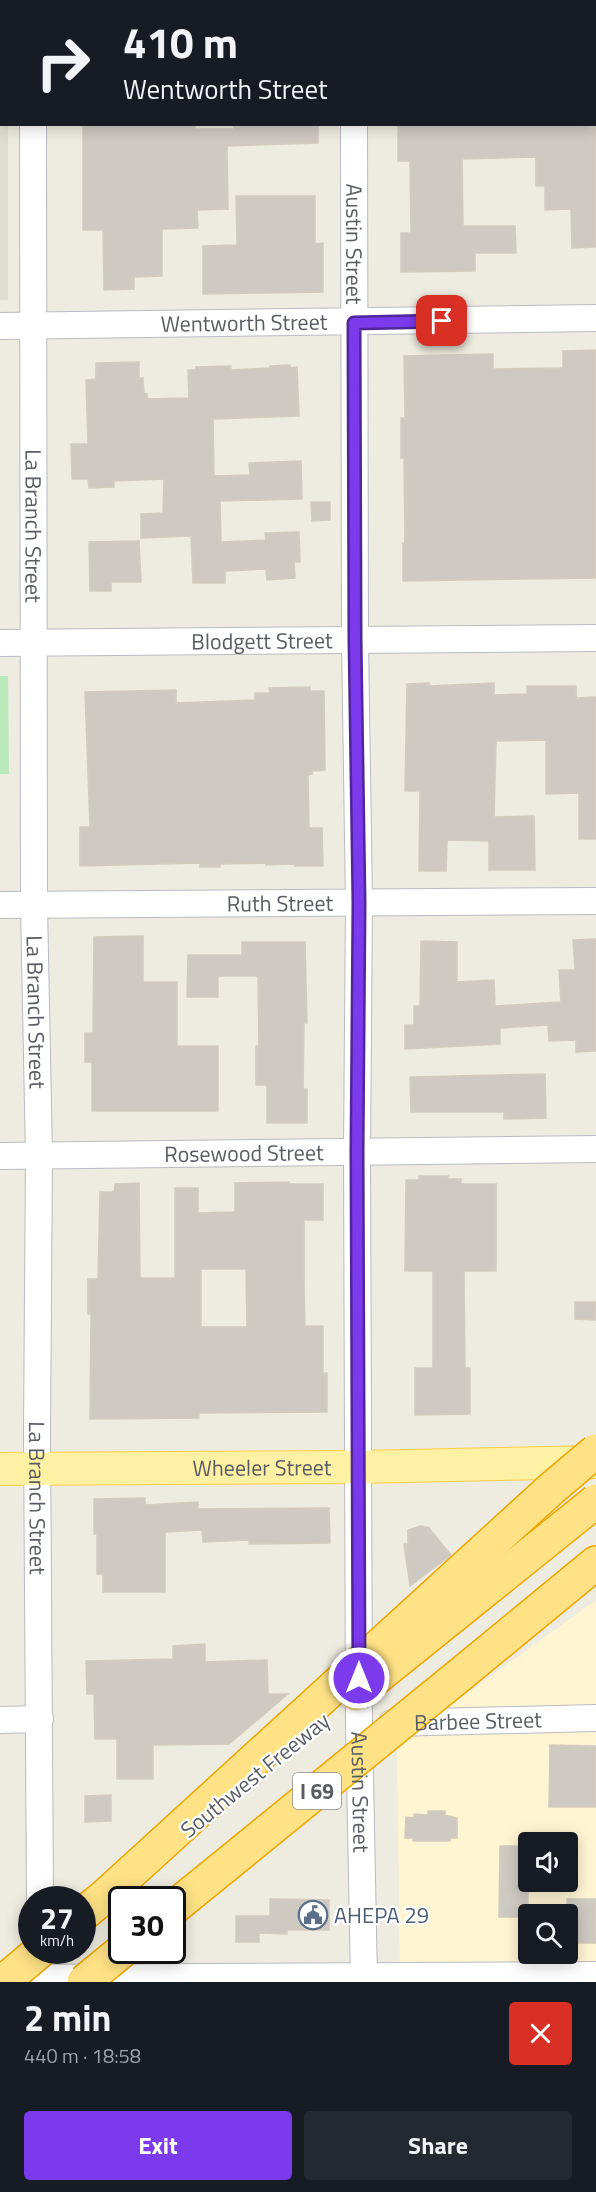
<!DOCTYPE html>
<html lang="en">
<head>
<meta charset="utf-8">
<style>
  body { margin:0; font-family:"Titillium Web",sans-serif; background:#242831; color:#f1f3f6; height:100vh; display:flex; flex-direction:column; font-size:22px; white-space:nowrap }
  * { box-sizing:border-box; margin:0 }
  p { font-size:20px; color:#9ea1a6 }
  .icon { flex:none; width:33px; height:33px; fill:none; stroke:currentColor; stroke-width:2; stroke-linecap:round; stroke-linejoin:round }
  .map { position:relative; height:1982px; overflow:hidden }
  .details { display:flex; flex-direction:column; background:#171b24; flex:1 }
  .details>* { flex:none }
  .top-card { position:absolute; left:0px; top:0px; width:597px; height:126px; box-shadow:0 3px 15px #0003; background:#171b24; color:#f1f3f6; overflow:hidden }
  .tools { position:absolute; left:518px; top:1832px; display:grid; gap:12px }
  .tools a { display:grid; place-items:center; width:60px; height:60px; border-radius:6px; background:#171b24; box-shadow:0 3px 15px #0003; font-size:30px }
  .speed { position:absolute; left:18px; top:1886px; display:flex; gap:12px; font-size:30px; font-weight:700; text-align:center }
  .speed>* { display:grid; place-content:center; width:78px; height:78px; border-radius:50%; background:#171b24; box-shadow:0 3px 15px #0003; line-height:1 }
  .speed small { font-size:15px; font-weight:400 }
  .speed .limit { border:3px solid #111; border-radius:9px; background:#fff; color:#111 }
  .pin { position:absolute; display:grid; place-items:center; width:51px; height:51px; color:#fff; margin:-26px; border-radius:12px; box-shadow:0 3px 9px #0006 }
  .me { position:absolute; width:66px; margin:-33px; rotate:0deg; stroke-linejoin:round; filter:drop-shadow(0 0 4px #0008) }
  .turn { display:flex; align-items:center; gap:21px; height:126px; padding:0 24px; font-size:27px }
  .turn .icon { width:78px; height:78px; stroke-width:2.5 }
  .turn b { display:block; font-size:42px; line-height:51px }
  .round { display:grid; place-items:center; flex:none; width:63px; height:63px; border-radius:6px; background:#242831 }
  .overview { display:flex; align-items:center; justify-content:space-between; height:102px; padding:0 24px }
  h1 { font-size:36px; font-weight:700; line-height:45px }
  .cta { display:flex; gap:12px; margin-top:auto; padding:12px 24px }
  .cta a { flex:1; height:69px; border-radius:6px; background:#7c3aed; color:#fff; font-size:24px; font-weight:700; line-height:69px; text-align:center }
  .cta a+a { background:#242831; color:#f1f3f6 }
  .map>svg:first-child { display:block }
  .commercial { fill:#fff5d3; fill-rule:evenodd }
  .education { fill:#e0ddd0 }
  .green { fill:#b9e8ba }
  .building { fill:#cec9c1; stroke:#d3ccbe; stroke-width:1.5; fill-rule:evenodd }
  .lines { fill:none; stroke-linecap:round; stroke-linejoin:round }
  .minor-casing { stroke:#b8bbc1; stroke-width:28 }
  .major-casing { stroke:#ffce47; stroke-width:34 }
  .highway-casing { stroke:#eda600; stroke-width:36 }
  .minor { stroke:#fff; stroke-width:26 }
  .major { stroke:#fff1a3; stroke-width:32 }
  .highway { stroke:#ffe285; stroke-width:33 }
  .highway-bridge-casing { stroke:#eda600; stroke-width:36; stroke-linecap:butt }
  .highway-bridge { stroke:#ffe285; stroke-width:33 }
  .route-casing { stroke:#51269a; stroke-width:15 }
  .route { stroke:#7c3aed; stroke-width:10 }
  .labels { text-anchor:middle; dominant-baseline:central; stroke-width:4.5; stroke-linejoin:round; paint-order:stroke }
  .shield { fill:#fff; stroke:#8b8e92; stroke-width:1.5 }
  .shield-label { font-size:21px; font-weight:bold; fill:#595d63 }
  .street-label { font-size:22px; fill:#595d63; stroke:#fff }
  .service-label { font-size:22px; fill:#4e5e75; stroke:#fff; text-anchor:start }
</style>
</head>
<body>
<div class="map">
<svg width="596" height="1982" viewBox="0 0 596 1982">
  <rect width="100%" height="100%" fill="#eeebe0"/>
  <!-- commercial -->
  <path class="commercial" d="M 596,1600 L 596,1982 L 400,1982 L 397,1744 ZM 528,1842 L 567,1842 L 567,1881 L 528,1881 ZM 528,1914 L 567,1914 L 567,1953 L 528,1953 Z"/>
  <!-- education -->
  <path class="education" d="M 0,0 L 8,0 L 2,2 L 2,124 L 8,125 L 8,300 L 0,300 Z"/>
  <!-- green -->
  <path class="green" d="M 0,676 L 8,676 L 9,774 L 0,774 Z"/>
  <!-- building -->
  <g class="building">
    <path d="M 83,124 L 195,124 L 195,129 L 234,129 L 234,124 L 318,124 L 318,143 L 227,146 L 228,209 L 197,210 L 198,228 L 162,229 L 162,276 L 134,277 L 134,289 L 104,290 L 103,230 L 83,230 Z"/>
    <path d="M 398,124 L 596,124 L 596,247 L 572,248 L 571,209 L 545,210 L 545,186 L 536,186 L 536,157 L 462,159 L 463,226 L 515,226 L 516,253 L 475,253 L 475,271 L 401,272 L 401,233 L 411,233 L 410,161 L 398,161 Z"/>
    <path d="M 236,196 L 315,196 L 315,244 L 323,243 L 323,292 L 203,294 L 203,246 L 237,245 Z"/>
    <path d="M 596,350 L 596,578 L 403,581 L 403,543 L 405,543 L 404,458 L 401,458 L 401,418 L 405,418 L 404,356 L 493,354 L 493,369 L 563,368 L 563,351 Z"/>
    <path d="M 139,362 L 139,378 L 143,378 L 144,394 L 147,394 L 147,399 L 189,398 L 188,370 L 196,370 L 196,367 L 231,366 L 231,370 L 270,368 L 270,366 L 290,365 L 290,368 L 297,367 L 299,416 L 213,419 L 214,476 L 250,475 L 249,463 L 301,461 L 302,499 L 220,501 L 221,542 L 266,540 L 265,533 L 299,532 L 300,562 L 294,562 L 295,578 L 267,580 L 266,569 L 225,571 L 225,583 L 193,583 L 191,536 L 141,538 L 141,514 L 163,513 L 164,479 L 114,481 L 114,487 L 89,488 L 88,479 L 72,479 L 71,444 L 88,444 L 86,380 L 96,379 L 96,363 Z"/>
    <path d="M 311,502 L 330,502 L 330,520 L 312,521 Z"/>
    <path d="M 139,541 L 141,582 L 111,582 L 111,591 L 90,591 L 89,542 Z"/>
    <path d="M 429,683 L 429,686 L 494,683 L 494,695 L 527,694 L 527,686 L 576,686 L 576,698 L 596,697 L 596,839 L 579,839 L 579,793 L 546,794 L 546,740 L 496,741 L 494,817 L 534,816 L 535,870 L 489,870 L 489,841 L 447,840 L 446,871 L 419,871 L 420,791 L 405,791 L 407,684 Z"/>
    <path d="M 310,687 L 310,691 L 324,691 L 325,770 L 312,771 L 312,774 L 308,775 L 309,828 L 322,828 L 323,866 L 295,866 L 295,864 L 266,865 L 266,863 L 220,864 L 220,867 L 200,867 L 200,863 L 80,866 L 80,827 L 90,827 L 85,692 L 176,690 L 176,703 L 255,700 L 255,693 L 270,693 L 269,688 Z"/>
    <path d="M 143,936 L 143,982 L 177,982 L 177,1046 L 218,1046 L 218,1111 L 92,1111 L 92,1062 L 85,1062 L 85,1033 L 93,1033 L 94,937 Z"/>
    <path d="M 596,939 L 596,1051 L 576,1052 L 576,1040 L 549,1041 L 548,1025 L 500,1028 L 500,1044 L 405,1049 L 405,1025 L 414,1025 L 414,1006 L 420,1006 L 421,941 L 457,942 L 457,982 L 494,980 L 495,1006 L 561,1002 L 559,970 L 575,970 L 573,940 Z"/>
    <path d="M 242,942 L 305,942 L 307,1023 L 304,1023 L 303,1089 L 307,1089 L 307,1123 L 267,1123 L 267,1085 L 256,1085 L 256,1046 L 259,1046 L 258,976 L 218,976 L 218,997 L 187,997 L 188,955 L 242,955 Z"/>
    <path d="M 545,1074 L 546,1118 L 504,1119 L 504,1112 L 411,1112 L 410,1077 Z"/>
    <path d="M 419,1176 L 448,1176 L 447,1179 L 461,1179 L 461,1184 L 496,1184 L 496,1271 L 464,1271 L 465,1368 L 470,1368 L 470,1414 L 415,1415 L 415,1368 L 433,1368 L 433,1271 L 405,1271 L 406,1180 L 419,1180 Z"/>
    <path d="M 289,1182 L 289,1184 L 323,1184 L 323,1220 L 304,1220 L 304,1280 L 305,1326 L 323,1326 L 323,1373 L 327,1373 L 327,1412 L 199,1413 L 199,1418 L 90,1419 L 91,1314 L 88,1314 L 88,1279 L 98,1279 L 100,1192 L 114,1192 L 115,1184 L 139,1183 L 140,1278 L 175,1278 L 175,1188 L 198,1188 L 198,1213 L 235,1212 L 235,1183 ZM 201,1269 L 246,1269 L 247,1327 L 201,1327 Z"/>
    <path d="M 575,1302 L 596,1302 L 596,1320 L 575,1319 Z"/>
    <path d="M 145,1498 L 145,1505 L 198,1502 L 198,1509 L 329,1508 L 330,1543 L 249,1544 L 249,1540 L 203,1542 L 202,1530 L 165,1532 L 165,1592 L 103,1592 L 103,1574 L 97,1574 L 97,1534 L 94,1534 L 94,1499 Z"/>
    <path d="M 421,1526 L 429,1528 L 451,1555 L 410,1586 L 404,1544 L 408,1544 L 408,1530 Z"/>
    <path d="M 205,1644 L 205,1662 L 267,1660 L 268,1694 L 288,1694 L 229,1744 L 153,1745 L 153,1779 L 117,1779 L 117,1739 L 95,1739 L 94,1694 L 87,1694 L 86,1661 L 173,1659 L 173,1646 Z"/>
    <path d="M 550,1745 L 596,1746 L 596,1807 L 549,1807 Z"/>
    <path d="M 111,1795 L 111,1821 L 85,1822 L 85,1796 Z"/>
    <path d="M 428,1811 L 445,1811 L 445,1815 L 457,1818 L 457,1838 L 450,1838 L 450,1841 L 413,1841 L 413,1838 L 405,1838 L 406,1817 L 414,1818 L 414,1814 L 428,1815 Z"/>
    <path d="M 500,1846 L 524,1846 L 523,1882 L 528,1882 L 528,1917 L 499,1917 Z"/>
    <path d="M 270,1899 L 329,1900 L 329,1930 L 287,1930 L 287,1934 L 259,1933 L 259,1942 L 236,1942 L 236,1916 L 270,1916 Z"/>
    <rect x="567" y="1899" width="29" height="44"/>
  </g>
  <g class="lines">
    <!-- minor casing -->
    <g class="minor-casing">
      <g id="minor">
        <path d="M 33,0 L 33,2"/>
        <path d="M 353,0 L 353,2"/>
        <path id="s1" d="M 33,124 L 34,905 L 39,1156 L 37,1433 L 40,1899"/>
        <path id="s2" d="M 354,124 L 355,639 L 359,903 L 357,1151 L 359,1724 L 364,1982"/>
        <path id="s3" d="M 0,326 L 596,318"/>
        <path id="s4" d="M 0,643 L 596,638"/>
        <path id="s5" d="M 0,905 L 596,901"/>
        <path id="s6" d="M 0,1156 L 596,1149"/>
        <path d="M 0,1720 L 40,1719"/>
        <path id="s7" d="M 392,1723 L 596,1718"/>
        <path d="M 0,1978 L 596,1975"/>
      </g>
    </g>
    <!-- major casing -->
    <g class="major-casing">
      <g id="major">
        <path id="s8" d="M 0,1469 L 358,1467 L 596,1462"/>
      </g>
    </g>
    <!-- highway casing -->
    <g class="highway-casing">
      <g id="highway">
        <path d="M 461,1674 L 596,1563"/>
        <path d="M 82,1915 L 105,1896"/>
      </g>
    </g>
    <!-- minor -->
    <use href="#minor" class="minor"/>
    <!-- major -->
    <use href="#major" class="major"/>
    <!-- highway -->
    <use href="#highway" class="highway"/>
    <!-- highway-bridge casing -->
    <g class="highway-bridge-casing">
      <g id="highway-bridge">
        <path d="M 356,1694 L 596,1501"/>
        <path d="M 105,1896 L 551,1489 L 596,1451"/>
        <path d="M 172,1909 L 461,1674"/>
        <path d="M 3,1982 L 41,1950"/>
        <path d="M 84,1982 L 123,1950"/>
      </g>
    </g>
    <!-- highway-bridge -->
    <use href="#highway-bridge" class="highway-bridge"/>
  </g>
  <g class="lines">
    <!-- route casing -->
    <g class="route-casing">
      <path id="route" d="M 359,1678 L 357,1151 L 359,903 L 355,639 L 354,323 L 442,321"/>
    </g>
    <!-- route -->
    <use href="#route" class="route"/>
  </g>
  <!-- icons -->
  <defs>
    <g id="civic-ring" transform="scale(1.5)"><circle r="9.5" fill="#fff" stroke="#5c6f8a" stroke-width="1.5"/><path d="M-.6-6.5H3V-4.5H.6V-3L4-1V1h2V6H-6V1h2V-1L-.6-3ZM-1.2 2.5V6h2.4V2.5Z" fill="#5c6f8a"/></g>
  </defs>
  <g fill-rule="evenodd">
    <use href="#civic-ring" x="313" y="1915"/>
  </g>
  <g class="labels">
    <!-- shield labels -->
    <rect class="shield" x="293" y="1773" width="48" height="36" rx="4.5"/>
    <g class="shield-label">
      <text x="317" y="1791">I 69</text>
    </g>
    <!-- street labels -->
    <g class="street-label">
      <text stroke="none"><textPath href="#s2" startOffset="120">Austin Street</textPath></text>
      <text stroke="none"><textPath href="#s3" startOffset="244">Wentworth Street</textPath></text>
      <text stroke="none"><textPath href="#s1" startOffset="402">La Branch Street</textPath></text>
      <text stroke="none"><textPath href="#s4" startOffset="262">Blodgett Street</textPath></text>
      <text stroke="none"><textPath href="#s5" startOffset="280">Ruth Street</textPath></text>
      <text stroke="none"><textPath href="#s1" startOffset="888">La Branch Street</textPath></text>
      <text stroke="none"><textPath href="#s6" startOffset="244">Rosewood Street</textPath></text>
      <text stroke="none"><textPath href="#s8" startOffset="262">Wheeler Street</textPath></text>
      <text stroke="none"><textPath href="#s1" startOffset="1374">La Branch Street</textPath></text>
      <text stroke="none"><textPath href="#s7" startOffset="86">Barbee Street</textPath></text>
      <text transform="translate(255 1775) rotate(-39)">Southwest Freeway</text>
      <text stroke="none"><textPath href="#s2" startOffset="1668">Austin Street</textPath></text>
    </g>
    <!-- service labels -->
    <g class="service-label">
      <text x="334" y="1915">AHEPA 29</text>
    </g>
  </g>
</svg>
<div class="tools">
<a><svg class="icon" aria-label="sound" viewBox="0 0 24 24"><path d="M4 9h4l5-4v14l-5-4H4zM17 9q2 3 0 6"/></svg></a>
<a><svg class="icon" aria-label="search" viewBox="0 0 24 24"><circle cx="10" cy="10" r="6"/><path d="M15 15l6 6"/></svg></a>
</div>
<div class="speed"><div>27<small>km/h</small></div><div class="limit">30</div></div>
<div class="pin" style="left:442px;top:321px;background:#d93025"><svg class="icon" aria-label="arrive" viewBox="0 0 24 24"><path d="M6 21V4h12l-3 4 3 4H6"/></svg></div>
<svg class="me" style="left:359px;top:1678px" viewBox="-20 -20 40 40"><circle r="17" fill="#7c3aed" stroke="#fff" stroke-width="3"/><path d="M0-11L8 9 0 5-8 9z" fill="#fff"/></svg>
<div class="top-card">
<div class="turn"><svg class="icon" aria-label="right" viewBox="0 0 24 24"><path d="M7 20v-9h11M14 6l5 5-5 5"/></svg><div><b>410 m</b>Wentworth Street</div></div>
</div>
</div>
<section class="details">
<div class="overview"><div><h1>2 min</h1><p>440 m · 18:58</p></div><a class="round" style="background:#d93025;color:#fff"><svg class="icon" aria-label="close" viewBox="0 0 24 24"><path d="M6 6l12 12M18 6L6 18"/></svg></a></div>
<div class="cta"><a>Exit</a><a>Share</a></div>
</section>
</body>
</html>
